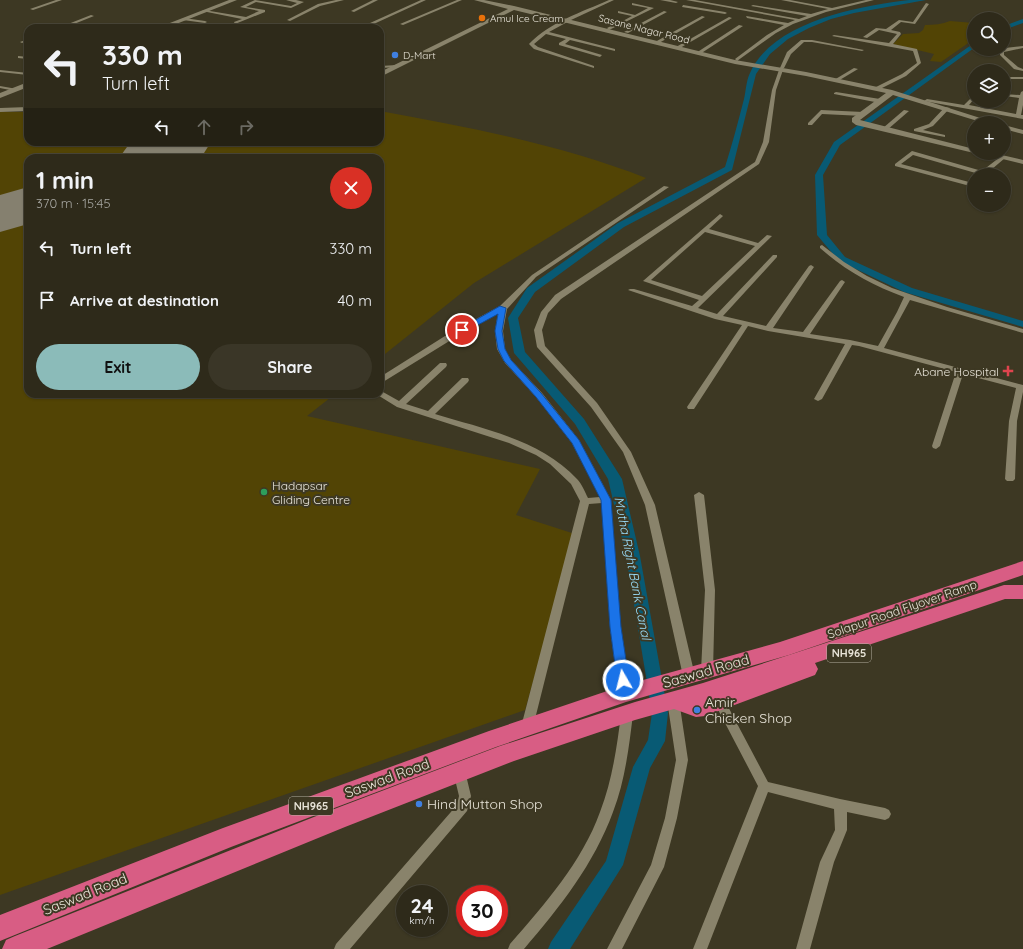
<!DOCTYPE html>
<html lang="en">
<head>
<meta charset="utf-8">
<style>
  body { margin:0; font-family:Quicksand,sans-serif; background:#3a3627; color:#f1f3f6; height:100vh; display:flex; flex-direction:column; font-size:15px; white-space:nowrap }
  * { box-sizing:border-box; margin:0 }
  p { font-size:13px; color:#a7a7a2 }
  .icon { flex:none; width:22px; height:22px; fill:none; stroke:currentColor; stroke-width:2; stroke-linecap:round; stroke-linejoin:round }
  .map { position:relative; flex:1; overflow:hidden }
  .sheet { position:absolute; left:24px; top:154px; width:360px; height:244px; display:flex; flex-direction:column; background:#2e2a1a; border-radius:12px; box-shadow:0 1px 3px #0004,0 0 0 1px #494639 }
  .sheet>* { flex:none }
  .guide { position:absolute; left:24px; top:24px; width:360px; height:122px; border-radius:12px; box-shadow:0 1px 3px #0004,0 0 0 1px #494639; background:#2e2a1a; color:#f1f3f6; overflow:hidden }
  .buttons { position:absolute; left:967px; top:12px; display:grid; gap:8px }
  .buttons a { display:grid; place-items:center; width:44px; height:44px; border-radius:50%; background:#2e2a1a; box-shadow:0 1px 3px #0004,0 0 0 1px #494639; font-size:20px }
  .speed { position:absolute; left:396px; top:885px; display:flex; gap:8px; font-size:20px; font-weight:700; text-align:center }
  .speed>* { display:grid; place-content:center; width:52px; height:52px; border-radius:50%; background:#2e2a1a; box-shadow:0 1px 3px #0004,0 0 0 1px #494639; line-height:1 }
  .speed small { font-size:10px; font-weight:400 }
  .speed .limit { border:6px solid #d22; background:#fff; color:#111 }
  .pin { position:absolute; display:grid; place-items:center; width:34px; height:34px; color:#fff; margin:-17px; border:2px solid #fff; border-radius:50%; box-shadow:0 1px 4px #0007 }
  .me { position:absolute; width:44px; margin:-22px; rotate:352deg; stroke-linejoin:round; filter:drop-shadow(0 0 3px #0008) }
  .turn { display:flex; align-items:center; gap:14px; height:84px; padding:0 12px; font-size:18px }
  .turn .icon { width:52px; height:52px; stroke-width:2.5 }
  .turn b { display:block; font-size:28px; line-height:34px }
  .lanes { display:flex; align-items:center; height:38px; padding:0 12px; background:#0003; justify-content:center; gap:20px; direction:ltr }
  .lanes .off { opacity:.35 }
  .round { display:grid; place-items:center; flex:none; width:42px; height:42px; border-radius:21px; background:#3a3627 }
  .overview { display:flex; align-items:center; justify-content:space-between; height:68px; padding:0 12px }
  h1 { font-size:24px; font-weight:700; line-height:30px }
  .action { display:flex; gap:8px; margin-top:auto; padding:8px 12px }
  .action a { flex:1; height:46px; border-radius:24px; background:#8bbbb9; color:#111; font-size:16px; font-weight:700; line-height:46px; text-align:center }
  .action a+a { background:#3a3627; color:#f1f3f6 }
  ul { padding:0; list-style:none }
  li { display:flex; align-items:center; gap:12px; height:52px; padding:0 12px }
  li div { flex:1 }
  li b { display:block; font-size:15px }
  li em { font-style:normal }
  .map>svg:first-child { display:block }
  .green { fill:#524405 }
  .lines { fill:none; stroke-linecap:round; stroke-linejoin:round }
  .canal { fill:#085a74; fill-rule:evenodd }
  .runway { fill:#85806f; fill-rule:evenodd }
  .street { fill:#89836b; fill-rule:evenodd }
  .secondary { fill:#89836b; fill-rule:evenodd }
  .highway { fill:#d85d84; fill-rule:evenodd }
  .route { fill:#1a73e8; stroke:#114b97 }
  .food-dot { fill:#e8710a; stroke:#3d3823; stroke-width:1.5 }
  .shop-dot { fill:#3f7fe0; stroke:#3d3823; stroke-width:1.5 }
  .health-dot { fill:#e0444e; stroke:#3d3823; stroke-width:1.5 }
  .leisure-dot { fill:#2e9e5b; stroke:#3d3823; stroke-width:1.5 }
  .labels { text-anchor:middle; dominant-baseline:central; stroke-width:4; stroke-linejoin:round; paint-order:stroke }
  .far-poi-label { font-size:10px; fill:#e8e4d8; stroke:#3d3823; text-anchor:start }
  .far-street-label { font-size:10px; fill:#e8e4d8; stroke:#3d3823 }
  .shield { fill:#3d3823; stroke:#b5b0a2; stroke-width:1 }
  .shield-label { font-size:11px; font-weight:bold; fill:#e8e4d8 }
  .poi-label { font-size:12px; fill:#e8e4d8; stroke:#3d3823; text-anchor:end }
  .street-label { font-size:12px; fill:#e8e4d8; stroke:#3d3823 }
  .water-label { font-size:13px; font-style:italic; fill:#9bdffd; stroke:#3d3823 }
  .near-street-label { font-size:14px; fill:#e8e4d8; stroke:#3d3823 }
  .near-poi-label { font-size:14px; fill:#e8e4d8; stroke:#3d3823; text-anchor:start }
</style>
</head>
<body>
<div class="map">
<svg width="1023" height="949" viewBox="0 0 1023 949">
  <rect width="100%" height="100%" fill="#3d3823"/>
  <!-- green -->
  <g class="green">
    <path d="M 950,21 L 974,23 L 974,39 L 941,62 L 930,61 L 934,54 L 893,44 L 903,34 L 919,33 L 923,30 L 925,25 C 934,25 942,24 950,21 Z"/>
    <path d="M 380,111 C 469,127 561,145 646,178 L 474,283 L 380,358 L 380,158 L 28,158 L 28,394 L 335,394 L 307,416 L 540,469 L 516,515 L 575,534 L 525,710 L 0,895 L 0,112 L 28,112 L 28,142 L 380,142 Z"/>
  </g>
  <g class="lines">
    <!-- canal -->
    <g class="canal">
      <path d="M 909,0 L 926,0 L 854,13 L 831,19 L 809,28 L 788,39 L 770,54 L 756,74 L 732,170 L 624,227 L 535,292 L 518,318 L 525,352 L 584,419 L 622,479 L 640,556 L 668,713 L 665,741 L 650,768 L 623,865 L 570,949 L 548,949 L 551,942 L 606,861 L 633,767 L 648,740 L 652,713 L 626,556 L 608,479 L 575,424 L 514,353 L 508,318 L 527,288 L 618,223 L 725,167 C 732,145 738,122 744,99 C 746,91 746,81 750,73 C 773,21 860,6 909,0 Z"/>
      <path d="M 1023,19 L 1023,23 L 1004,30 L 1004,26 Z"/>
      <path d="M 974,43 L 974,48 L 840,145 L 823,175 L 827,235 L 845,257 L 912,288 L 1023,321 L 1023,327 L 904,292 L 839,261 L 817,235 L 815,175 L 834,142 Z"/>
    </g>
    <!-- runway -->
    <g class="runway">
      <path d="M 140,142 L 211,142 L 204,153 L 191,158 L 119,158 L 127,147 Z"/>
      <path d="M 28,187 L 28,224 L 0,232 L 0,195 Z"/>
    </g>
    <!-- street -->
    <g class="street">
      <path d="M 56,0 L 62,0 L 33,10 L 30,9 Z"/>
      <path d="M 255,0 L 291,6 L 297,3 L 286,0 L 296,0 L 304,2 L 291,8 L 256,2 L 246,7 L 265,10 L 265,12 L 235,24 L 234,22 L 242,19 L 202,11 L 204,10 L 246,17 L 259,11 L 240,7 Z"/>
      <path d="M 336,0 L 344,0 L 320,6 L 290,21 L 287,20 L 318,4 Z"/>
      <path d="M 373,0 L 378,0 L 354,12 L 351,11 Z"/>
      <path d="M 421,0 L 426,0 L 365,28 L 359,28 Z"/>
      <path d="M 457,0 L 462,0 L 403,25 L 400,24 Z"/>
      <path d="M 609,0 L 614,0 L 571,20 L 549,32 L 615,49 L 615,51 L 570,40 L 565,44 L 602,55 L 600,57 L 559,45 L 559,43 L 566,39 L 546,34 L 534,44 L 538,47 L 594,66 L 594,68 L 534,49 L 529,44 C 550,22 582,12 609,0 Z"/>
      <path d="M 660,0 L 670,0 L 678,2 L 676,3 Z"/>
      <path d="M 686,0 L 695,0 L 799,19 L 807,16 L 751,6 L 753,5 L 811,14 L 828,9 L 781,0 L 790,0 L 832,8 L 866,0 L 874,0 L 826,12 L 793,24 L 776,33 L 737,61 L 735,59 L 767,35 L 784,25 L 747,18 L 746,16 L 788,23 L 795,20 Z"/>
      <path d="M 632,3 L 654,8 L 609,30 L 607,28 L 617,23 L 598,19 L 600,18 L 621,22 L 632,16 L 618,13 L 618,11 L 635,15 L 648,8 L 632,5 Z"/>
      <path d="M 926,3 L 929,4 L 915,24 L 901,22 L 891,30 L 900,32 L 901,34 L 893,44 L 917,49 L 921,63 L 906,76 L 878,90 L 874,90 L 874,88 L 902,74 L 917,63 L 913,51 L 832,36 L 834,35 L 889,43 L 897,34 L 879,30 L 867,38 L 863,37 L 876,28 L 886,29 L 899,20 L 913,22 Z"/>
      <path d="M 683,5 L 725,12 L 727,13 L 725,14 L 682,7 Z"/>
      <path d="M 664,11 L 667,12 L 628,33 L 624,32 Z"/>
      <path d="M 91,15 L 94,16 L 64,28 L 58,28 Z"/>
      <path d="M 702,16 L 705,17 L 659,43 L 655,42 Z"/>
      <path d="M 729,17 L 732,18 L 680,48 L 676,47 Z"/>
      <path d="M 184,18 L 205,21 L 207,22 L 205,23 L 183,20 Z"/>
      <path d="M 739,25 L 743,26 L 700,54 L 696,53 Z"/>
      <path d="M 28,39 L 28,41 L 22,43 L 20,42 Z"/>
      <path d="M 801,40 L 812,40 L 864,50 L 862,51 L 812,42 L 804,42 L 791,54 L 784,68 L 780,68 L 787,52 Z"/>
      <path d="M 1023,46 L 1023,48 L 1004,52 L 1004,55 L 1018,67 L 1023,69 L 1023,71 L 1014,69 L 1000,55 L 1000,51 L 1005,48 Z"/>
      <path d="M 18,56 L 28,57 L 28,59 L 18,58 Z"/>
      <path d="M 397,65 L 399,65 L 399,67 L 380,68 L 380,66 Z"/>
      <path d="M 854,68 L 858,69 L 838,81 L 834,80 Z"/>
      <path d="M 781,69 L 783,70 L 776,90 L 769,142 L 759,164 L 561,299 L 548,313 L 542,330 L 545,346 L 597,403 L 631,452 L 655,505 L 695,676 L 693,679 L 689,680 L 685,679 L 683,676 L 645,505 L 623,452 L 591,407 L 537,347 L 534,330 L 541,312 L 555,295 L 755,162 L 763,142 L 772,90 L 779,70 Z"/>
      <path d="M 0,70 L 28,73 L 28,75 L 0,72 Z"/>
      <rect x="1004" y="77" width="19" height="2"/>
      <path d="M 0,86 L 17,89 L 17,90 L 15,91 L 0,88 Z"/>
      <path d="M 1023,91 L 1023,105 L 1021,115 L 1023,115 L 1023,119 L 924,101 L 927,99 L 964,105 L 974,95 L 974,99 L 969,105 L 1016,114 L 1019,98 L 1004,96 L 1004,94 L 1020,95 L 1021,92 Z"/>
      <path d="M 836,92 L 880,99 L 883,101 L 880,103 L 834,94 L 834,93 Z"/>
      <path d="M 28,102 L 28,107 L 25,107 L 25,104 Z"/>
      <path d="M 945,107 L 950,108 L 933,126 L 923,130 L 945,135 L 945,137 L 914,131 L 914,129 L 929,124 Z"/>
      <path d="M 821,110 L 863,112 L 866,114 L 863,116 L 822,114 L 812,125 L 808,125 L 808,123 Z"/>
      <path d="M 904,110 L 909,111 L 887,130 L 883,130 L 883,128 Z"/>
      <path d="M 912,151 L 982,171 L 1000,157 L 1005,158 L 985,175 L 978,175 L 979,174 L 913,155 L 901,164 L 969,182 L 974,179 L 974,184 L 970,186 L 895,166 L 895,164 Z"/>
      <path d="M 664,186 L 669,187 L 536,277 L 507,309 L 503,331 L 505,349 L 511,360 L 542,393 L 579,440 L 611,500 L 620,627 L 631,694 L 629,697 L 625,699 L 621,697 L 619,694 L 610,627 L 602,503 L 589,504 L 533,727 L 531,730 L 527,732 L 523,730 L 521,727 L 580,501 L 571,484 L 550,464 L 536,455 L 509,443 L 397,407 L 376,394 L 380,394 L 380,392 L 383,392 L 399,401 L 440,363 L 446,363 L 447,365 L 446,367 L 406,404 L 428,411 L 462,378 L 468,378 L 469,380 L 468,382 L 435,414 C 484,429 541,440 577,479 C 582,484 585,492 588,498 L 600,497 L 572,443 L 536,397 L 505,363 L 497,349 L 495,331 L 498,313 L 451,340 L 383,382 L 380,382 L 380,377 L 445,336 L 500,306 L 532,275 Z"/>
      <path d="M 720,214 L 723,216 L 722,217 L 709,229 L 758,243 L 767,235 L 772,236 L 698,308 L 717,314 L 773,255 L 777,255 L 777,257 L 723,316 L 766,326 L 809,266 L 811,265 L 814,267 L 773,328 L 803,332 L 840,281 L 842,280 L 845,282 L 810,334 L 850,340 L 878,346 L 897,312 L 904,297 C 872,285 846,271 820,248 L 820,246 L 822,245 L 844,262 L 867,276 L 892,288 L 947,307 L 1023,329 L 1023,333 L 910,300 L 884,348 L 1023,385 L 1023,392 L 1017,421 L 1015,479 L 1013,481 L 1007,481 L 1005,479 L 1009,421 L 1016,388 L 963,374 L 940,446 L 936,449 L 933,448 L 932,446 L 956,372 L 859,346 L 852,345 L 822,399 L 818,401 L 814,399 L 845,344 L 768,331 L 748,326 L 694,409 L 688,409 L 687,407 L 742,325 L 715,319 L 628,290 L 630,289 L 634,289 L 692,306 L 699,300 L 643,281 ZM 705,232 L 755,246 L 702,296 L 651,280 Z"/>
      <path d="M 699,492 L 704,495 L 715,590 L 713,671 L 711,674 L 707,675 L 703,674 L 701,671 L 705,590 L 694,495 Z"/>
      <path d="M 673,695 L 677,697 L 679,700 L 688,760 L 677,818 L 664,867 L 622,949 L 607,949 L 651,865 L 665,818 L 676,760 L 667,700 L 669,697 Z"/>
      <path d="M 720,697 L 724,699 L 768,782 L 840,799 L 885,808 L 889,810 L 891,814 L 889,818 L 885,820 L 847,812 L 847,830 L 834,862 L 810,949 L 796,949 L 820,862 L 835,830 L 834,809 L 768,792 L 707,949 L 693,949 L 758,786 L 714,702 L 716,699 Z"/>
      <path d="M 627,709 L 631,711 L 633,714 C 629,747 625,781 613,812 C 594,864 560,907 524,949 L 508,949 L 510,944 C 545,904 582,862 600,812 C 612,781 617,747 621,714 L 623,711 Z"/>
      <path d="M 459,766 L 463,767 L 465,771 L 471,796 L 467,811 L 350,949 L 334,949 L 336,944 L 457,805 L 459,796 L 453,771 L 455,767 Z"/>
    </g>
    <!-- secondary -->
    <g class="secondary">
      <path d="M 229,0 L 237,0 L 166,28 L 157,28 Z"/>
      <path d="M 474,0 L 484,0 L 514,6 L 735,60 L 806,72 L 892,90 L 996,123 L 984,123 L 893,95 L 860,120 L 974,149 L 974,153 L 976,153 L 974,153 L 856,125 L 852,122 L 852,118 L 886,93 L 806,76 L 735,64 L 514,10 L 380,77 L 380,72 L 508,9 Z"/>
      <path d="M 28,82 L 28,87 L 0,98 L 0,93 Z"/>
      <path d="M 28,107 L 28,111 L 0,112 L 0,108 Z"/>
      <path d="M 1004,125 L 1023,130 L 1023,134 L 1004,129 Z"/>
      <path d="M 978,153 L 993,153 L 1023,160 L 1023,164 Z"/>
    </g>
    <!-- highway -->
    <g class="highway">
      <path d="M 1023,561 L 1023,575 L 789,655 L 626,702 L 496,747 L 231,847 L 0,941 L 0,915 L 223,828 L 489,731 L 625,685 L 780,642 Z"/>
      <path d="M 1004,585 L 1023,585 L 1023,599 L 1005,599 L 815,663 L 818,669 L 815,675 L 705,716 L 696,717 L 674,709 L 635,720 L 514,761 L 345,827 L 47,949 L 2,949 L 6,940 L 15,936 L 329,811 L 500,746 L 635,702 L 703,683 Z"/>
    </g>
  </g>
  <!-- route -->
  <path class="route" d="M 500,306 L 506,308 L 502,331 L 505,349 L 511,360 L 541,393 L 579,440 L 611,500 L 621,627 L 629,680 L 627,684 L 619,684 L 617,680 L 610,627 L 601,500 L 572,443 L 536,397 L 504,361 L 498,349 L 495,331 L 498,314 L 465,332 L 458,330 Z"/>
  <!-- markers -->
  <circle class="food-dot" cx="482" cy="18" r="4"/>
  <g class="shop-dot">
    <circle cx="395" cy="55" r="4"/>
    <circle cx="697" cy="710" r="4"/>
    <circle cx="419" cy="804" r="4"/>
  </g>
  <path class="health-dot" d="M1006 365h4v4h4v4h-4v4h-4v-4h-4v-4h4z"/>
  <circle class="leisure-dot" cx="264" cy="492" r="4"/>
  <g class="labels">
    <!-- far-poi labels -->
    <g class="far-poi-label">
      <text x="490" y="18">Amul Ice Cream</text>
      <text x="403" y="55">D-Mart</text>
    </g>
    <!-- far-street labels -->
    <g class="far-street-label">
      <text transform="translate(644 29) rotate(14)">Sasane Nagar Road</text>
    </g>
    <!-- shield labels -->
    <g class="shield">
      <rect x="827" y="644" width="44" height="18" rx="3"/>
      <rect x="289" y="797" width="44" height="18" rx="3"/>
    </g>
    <g class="shield-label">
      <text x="849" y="653">NH965</text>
      <text x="311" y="806">NH965</text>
    </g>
    <!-- poi labels -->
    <g class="poi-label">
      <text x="999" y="371">Abane Hospital</text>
      <text x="272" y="485" text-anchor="start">Hadapsar<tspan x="272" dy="14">Gliding Centre</tspan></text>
    </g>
    <!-- street labels -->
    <g class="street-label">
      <text transform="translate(902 609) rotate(-19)">Solapur Road Flyover Ramp</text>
    </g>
    <!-- water labels -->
    <g class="water-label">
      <text transform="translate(633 568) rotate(79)">Mutha Right Bank Canal</text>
    </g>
    <!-- near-street labels -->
    <g class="near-street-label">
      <text transform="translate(706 671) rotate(-16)">Saswad Road</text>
      <text transform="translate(387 778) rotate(-20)">Saswad Road</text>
      <text transform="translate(85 894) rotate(-22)">Saswad Road</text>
    </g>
    <!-- near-poi labels -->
    <g class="near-poi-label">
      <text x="705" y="702">Amir<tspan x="705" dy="16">Chicken Shop</tspan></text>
      <text x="427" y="804">Hind Mutton Shop</text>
    </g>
  </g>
</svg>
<div class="buttons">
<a><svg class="icon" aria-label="search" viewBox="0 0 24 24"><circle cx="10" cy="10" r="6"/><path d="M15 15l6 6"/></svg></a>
<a><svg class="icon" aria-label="layers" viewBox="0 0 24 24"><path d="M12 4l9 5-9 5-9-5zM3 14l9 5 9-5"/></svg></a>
<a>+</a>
<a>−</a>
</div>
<div class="speed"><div>24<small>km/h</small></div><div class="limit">30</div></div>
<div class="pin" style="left:462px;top:330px;background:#d93025"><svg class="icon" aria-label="arrive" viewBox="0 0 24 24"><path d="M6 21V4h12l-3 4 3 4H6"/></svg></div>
<svg class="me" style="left:623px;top:680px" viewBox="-20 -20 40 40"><circle r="17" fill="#1a73e8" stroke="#fff" stroke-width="3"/><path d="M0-11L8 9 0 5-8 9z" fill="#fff"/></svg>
<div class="guide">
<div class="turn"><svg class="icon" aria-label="left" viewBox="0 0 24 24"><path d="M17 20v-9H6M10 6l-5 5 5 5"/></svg><div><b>330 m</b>Turn left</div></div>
<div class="lanes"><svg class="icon" aria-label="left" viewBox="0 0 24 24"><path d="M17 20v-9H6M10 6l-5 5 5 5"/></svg><svg class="icon off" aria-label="ahead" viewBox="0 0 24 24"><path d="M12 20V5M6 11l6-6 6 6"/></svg><svg class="icon off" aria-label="right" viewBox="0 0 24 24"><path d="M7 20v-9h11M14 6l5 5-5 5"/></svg></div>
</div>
<section class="sheet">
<div class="overview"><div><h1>1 min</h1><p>370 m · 15:45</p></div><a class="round" style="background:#d93025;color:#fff"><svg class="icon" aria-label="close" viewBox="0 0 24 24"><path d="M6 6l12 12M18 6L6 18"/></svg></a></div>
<ul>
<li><svg class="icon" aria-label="left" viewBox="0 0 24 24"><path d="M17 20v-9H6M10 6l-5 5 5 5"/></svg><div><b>Turn left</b></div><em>330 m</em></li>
<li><svg class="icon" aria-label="arrive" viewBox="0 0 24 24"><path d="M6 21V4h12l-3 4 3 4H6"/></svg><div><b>Arrive at destination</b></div><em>40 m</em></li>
</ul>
<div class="action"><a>Exit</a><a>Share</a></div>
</section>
</div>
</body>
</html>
